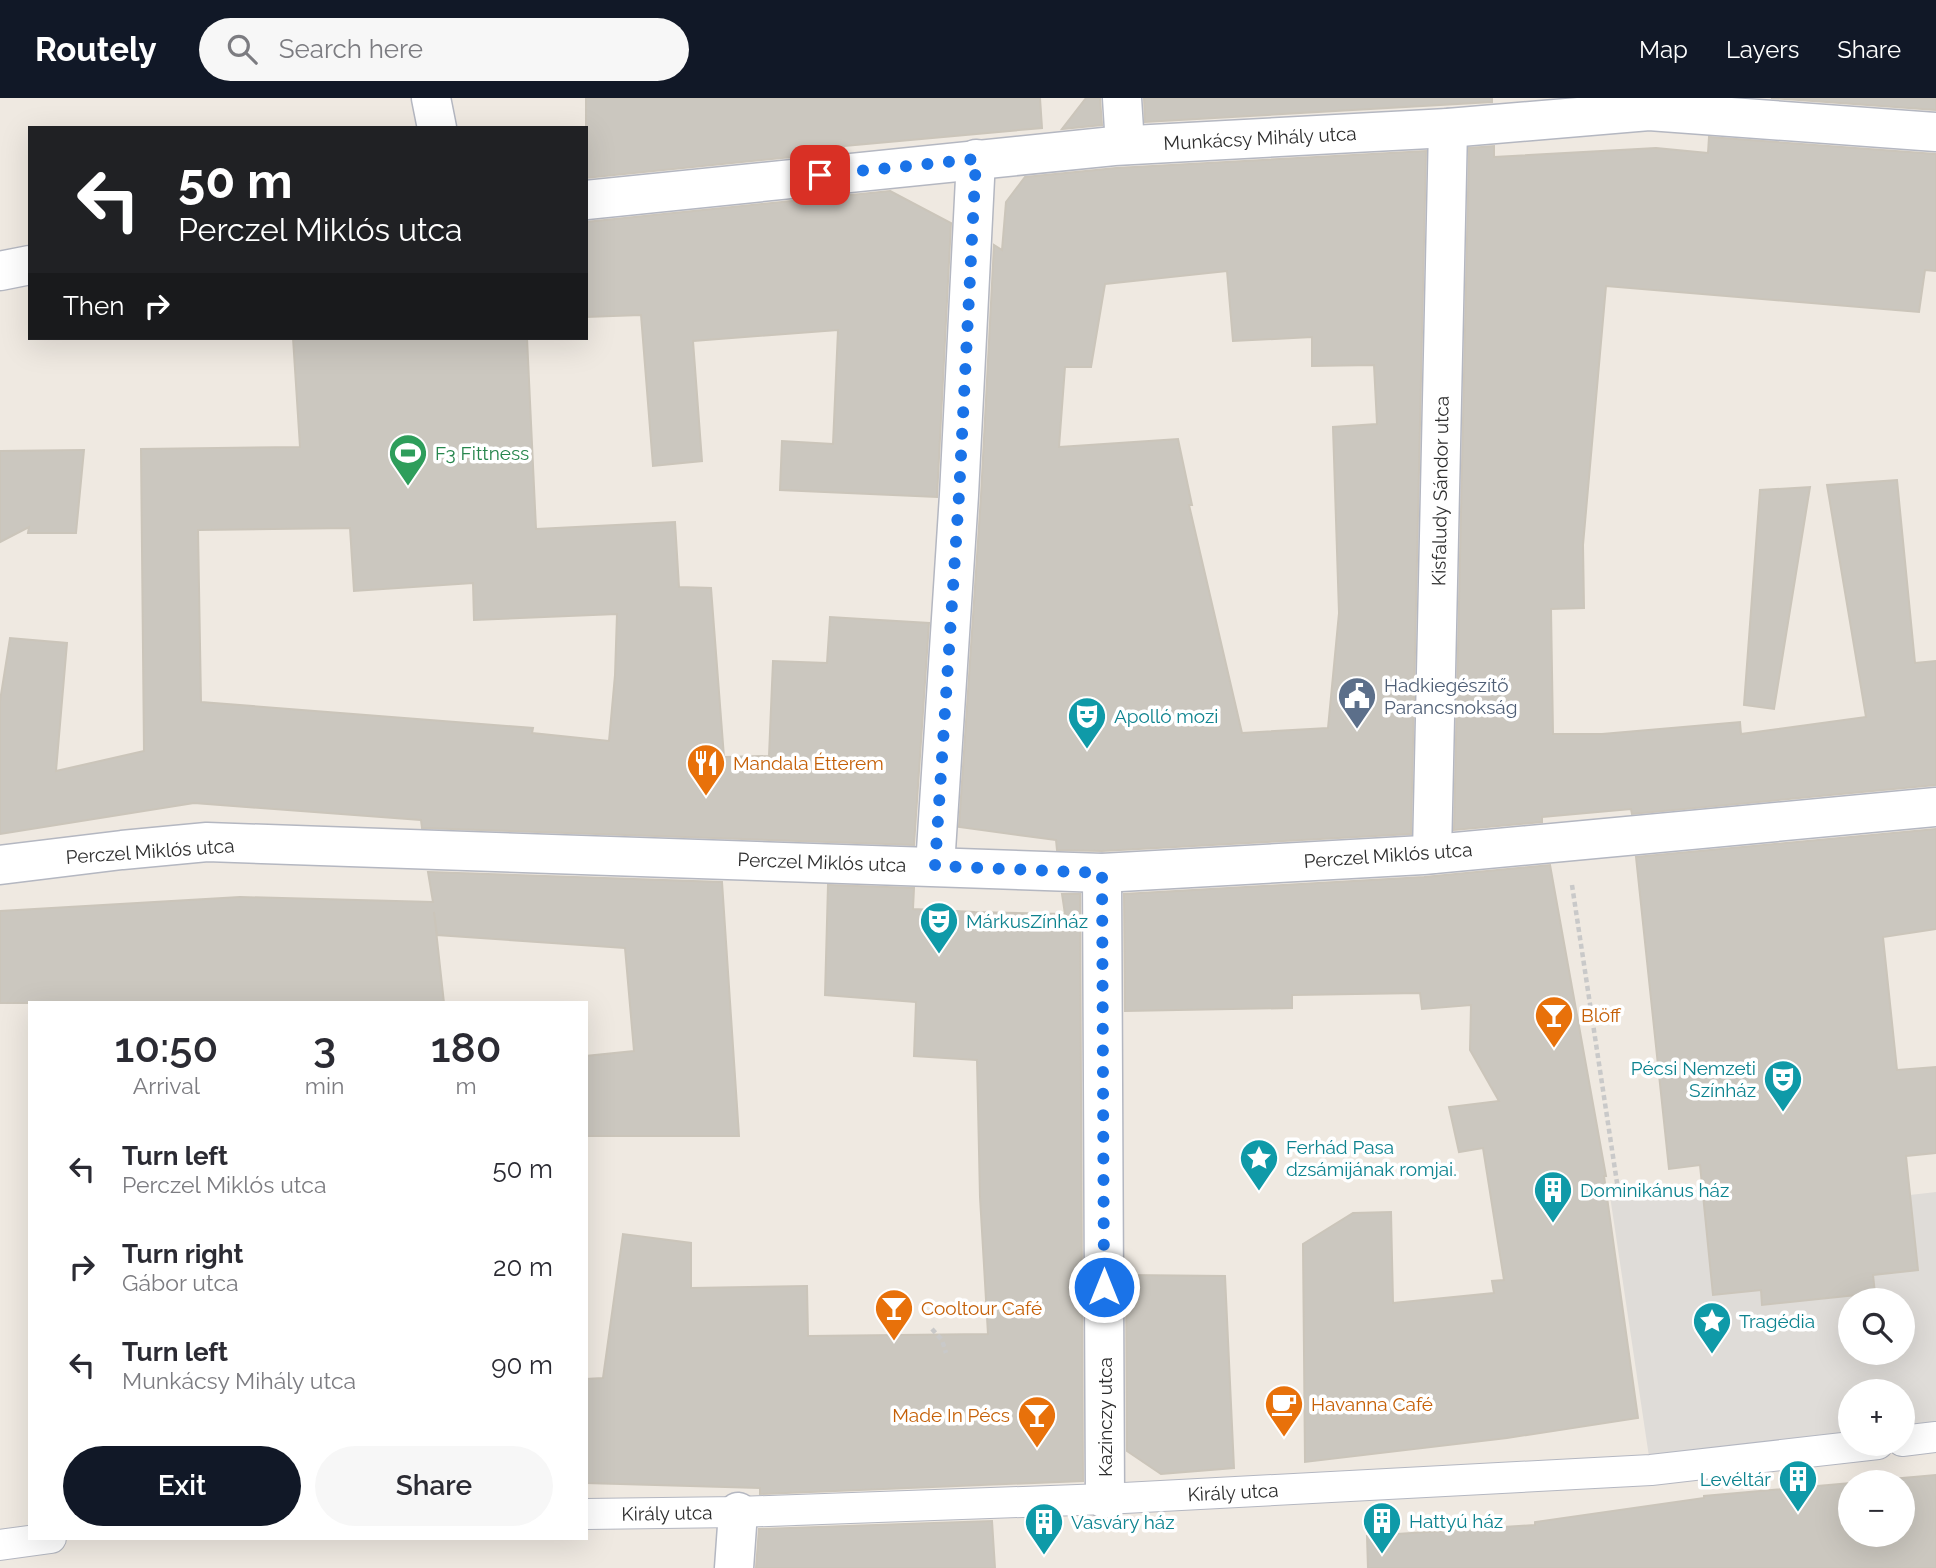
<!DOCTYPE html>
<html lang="en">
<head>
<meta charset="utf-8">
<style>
  body { margin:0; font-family:Raleway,sans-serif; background:#f7f7f7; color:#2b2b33; height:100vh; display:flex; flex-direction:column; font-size:26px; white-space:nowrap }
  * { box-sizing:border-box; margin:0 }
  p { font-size:23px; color:#7c7c81 }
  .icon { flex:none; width:38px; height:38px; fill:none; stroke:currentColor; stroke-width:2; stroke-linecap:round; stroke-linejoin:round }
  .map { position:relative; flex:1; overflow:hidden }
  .details { position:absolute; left:28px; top:903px; width:560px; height:539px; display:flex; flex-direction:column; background:#fff; border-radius:0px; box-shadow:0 7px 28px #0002 }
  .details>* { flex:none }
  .top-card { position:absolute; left:28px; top:28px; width:560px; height:214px; border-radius:0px; box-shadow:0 7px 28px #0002; background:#202124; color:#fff; overflow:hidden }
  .controls { position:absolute; left:1838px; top:1190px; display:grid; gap:14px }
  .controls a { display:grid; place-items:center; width:77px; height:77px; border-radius:50%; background:#fff; box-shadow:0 7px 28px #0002; font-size:35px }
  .pin { position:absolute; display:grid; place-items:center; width:60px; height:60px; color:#fff; margin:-30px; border-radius:14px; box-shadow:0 4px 10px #0006 }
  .me { position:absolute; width:77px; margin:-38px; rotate:0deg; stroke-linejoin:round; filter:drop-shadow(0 0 5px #0008) }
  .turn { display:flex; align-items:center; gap:24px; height:147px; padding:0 35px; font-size:32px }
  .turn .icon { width:91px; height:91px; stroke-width:2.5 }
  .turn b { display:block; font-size:49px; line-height:60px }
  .then { display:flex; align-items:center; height:66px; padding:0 35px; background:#0003; gap:14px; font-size:26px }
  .eta { display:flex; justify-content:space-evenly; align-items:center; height:119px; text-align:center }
  .eta b { font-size:42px; font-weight:600; line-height:49px }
  .cta { display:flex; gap:14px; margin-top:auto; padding:14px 35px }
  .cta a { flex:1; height:80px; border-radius:42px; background:#111827; color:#fff; font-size:28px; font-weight:600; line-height:80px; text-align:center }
  .cta a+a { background:#f7f7f7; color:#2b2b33 }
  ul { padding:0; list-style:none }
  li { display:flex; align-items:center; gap:21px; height:98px; padding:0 35px }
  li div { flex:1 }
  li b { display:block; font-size:26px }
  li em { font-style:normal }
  header { display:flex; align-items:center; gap:42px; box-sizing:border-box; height:98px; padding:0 35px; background:#111827; color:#fff }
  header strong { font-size:33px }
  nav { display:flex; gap:38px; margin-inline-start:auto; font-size:24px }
  .search { width:490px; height:63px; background:#f7f7f7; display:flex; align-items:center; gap:18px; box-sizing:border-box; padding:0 24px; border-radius:38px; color:#7c7c81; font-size:26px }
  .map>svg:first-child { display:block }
  .plaza { fill:#dfdcd8; fill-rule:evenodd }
  .building { fill:#cbc7bf; stroke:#cbc5ba; stroke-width:2; fill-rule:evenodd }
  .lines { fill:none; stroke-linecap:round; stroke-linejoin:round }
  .pedestrian-casing { stroke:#b4b7c1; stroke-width:32 }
  .minor-casing { stroke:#b4b7c1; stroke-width:41 }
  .path { stroke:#c9c9c9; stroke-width:4.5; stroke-dasharray:5 3.5; stroke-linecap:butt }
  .pedestrian { stroke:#fff; stroke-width:30 }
  .minor { stroke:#fff; stroke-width:38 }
  .route { stroke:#1a73e8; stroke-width:12; stroke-dasharray:0 21.6 }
  .labels { text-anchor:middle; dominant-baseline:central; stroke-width:7; stroke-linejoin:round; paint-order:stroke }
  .street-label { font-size:19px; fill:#2e2e2e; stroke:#fff }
  .leisure-label { font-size:19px; fill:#27864d; stroke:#fff; text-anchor:start }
  .service-label { font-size:19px; fill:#4e5e75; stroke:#fff; text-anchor:start }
  .culture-label { font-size:19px; fill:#0d838f; stroke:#fff; text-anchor:start }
  .food-label { font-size:19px; fill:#c56008; stroke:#fff; text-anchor:start }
</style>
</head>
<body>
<header>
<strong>Routely</strong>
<div class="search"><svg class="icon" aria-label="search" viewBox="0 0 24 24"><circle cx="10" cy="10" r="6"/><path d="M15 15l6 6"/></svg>Search here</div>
<nav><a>Map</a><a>Layers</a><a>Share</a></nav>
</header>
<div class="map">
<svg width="1936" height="1470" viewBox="0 0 1936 1470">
  <rect width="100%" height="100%" fill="#efe9e1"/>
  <!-- plaza -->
  <path class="plaza" d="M 1702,1091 L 1713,1197 L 1761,1192 L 1763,1207 L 1874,1195 L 1873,1177 L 1918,1172 L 1910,1097 L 1936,1094 L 1936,1339 L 1902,1343 L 1902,1293 L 1850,1293 L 1850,1346 L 1651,1372 L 1610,1098 ZM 1850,1202 L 1902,1202 L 1902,1255 L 1850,1255 Z"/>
  <!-- building -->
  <g class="building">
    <path d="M 586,0 L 1040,0 L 1042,30 L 811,51 L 821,56 L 586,80 Z"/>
    <path d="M 1086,0 L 1100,0 L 1102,27 L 1062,31 Z"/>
    <path d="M 1144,0 L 1492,0 L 1492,4 L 1145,24 Z"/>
    <path d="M 1771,0 L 1936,0 L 1936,12 Z"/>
    <path d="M 1709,39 L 1936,56 L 1936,173 L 1925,172 L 1919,214 L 1606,188 L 1583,447 L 1584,510 L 1551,511 L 1553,636 L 1602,636 L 1740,624 L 1741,636 L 1866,619 L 1827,387 L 1897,382 L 1915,565 L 1936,563 L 1936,687 L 1632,716 L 1631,711 L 1542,719 L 1542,724 L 1454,732 L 1469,50 L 1494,48 L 1494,59 L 1656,50 L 1708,55 Z"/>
    <path d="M 1426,53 L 1411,736 L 1102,753 L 1057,752 L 1056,742 L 959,729 L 981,398 L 994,147 L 1002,152 L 1006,104 L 1025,79 L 1116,70 ZM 1227,173 L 1233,243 L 1312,239 L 1312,268 L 1374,267 L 1377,326 L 1333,329 L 1339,515 L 1328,630 L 1242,635 L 1189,407 L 1192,407 L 1178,341 L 1059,349 L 1065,269 L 1091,269 L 1105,186 Z"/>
    <path d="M 890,93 L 951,125 L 937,399 L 780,392 L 782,343 L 833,346 L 838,232 L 693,243 L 702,363 L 653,368 L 641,217 L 586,219 L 586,124 Z"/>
    <path d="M 293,240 L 527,240 L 536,431 L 675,424 L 679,489 L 711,490 L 724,659 L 769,658 L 773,563 L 827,565 L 830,519 L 929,525 L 914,747 L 422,730 L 421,722 L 194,705 L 0,736 L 0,603 L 10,540 L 67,545 L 56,673 L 144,653 L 141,351 L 300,349 ZM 350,430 L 354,493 L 473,485 L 474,522 L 617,516 L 615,577 L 609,643 L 532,635 L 533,630 L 201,604 L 198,432 Z"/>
    <path d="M 84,352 L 76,435 L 28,435 L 29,429 L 0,444 L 0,353 Z"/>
    <path d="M 1810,389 L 1774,611 L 1744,607 L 1760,392 Z"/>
    <path d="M 1936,731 L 1936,831 L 1883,839 L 1897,972 L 1936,969 L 1936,1055 L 1906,1058 L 1918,1172 L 1873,1177 L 1875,1195 L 1762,1207 L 1761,1192 L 1713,1197 L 1700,1067 L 1669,1071 L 1636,759 Z"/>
    <path d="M 1550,767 L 1606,1078 L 1604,1078 L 1638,1320 L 1507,1340 L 1305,1364 L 1303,1146 L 1353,1115 L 1391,1114 L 1393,1205 L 1494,1195 L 1492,1183 L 1504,1182 L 1483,1050 L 1459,1054 L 1449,1009 L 1499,1003 L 1470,952 L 1471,907 L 1422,911 L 1420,895 L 1292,897 L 1292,910 L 1125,913 L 1124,796 L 1424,779 Z"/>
    <path d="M 428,774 L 722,784 L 739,1038 L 586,1038 L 586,958 L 634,953 L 625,850 L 437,837 L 434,814 L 444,905 L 0,905 L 0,813 L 240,799 L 433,804 Z"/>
    <path d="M 828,787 L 914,790 L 913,811 L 975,814 L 1065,816 L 1062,796 L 1080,796 L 1083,1383 L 760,1396 L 760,1390 L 586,1385 L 586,1281 L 603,1280 L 623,1136 L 691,1145 L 691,1190 L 807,1188 L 808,1238 L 988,1236 L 980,1099 L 977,962 L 914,958 L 916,904 L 825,897 Z"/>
    <path d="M 1126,1177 L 1225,1178 L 1234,1370 L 1161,1376 L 1127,1353 Z"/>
    <path d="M 1936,1377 L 1936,1470 L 1368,1470 L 1367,1438 L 1535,1427 L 1535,1424 L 1704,1400 L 1704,1398 L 1850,1385 L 1850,1437 L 1902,1437 L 1902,1384 L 1857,1384 Z"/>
    <path d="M 992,1423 L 995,1470 L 756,1470 L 759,1431 Z"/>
  </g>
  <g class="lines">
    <!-- pedestrian casing -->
    <g class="pedestrian-casing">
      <g id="pedestrian">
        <path d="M 1902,1343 L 1936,1339"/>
        <path d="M 586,1416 L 738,1414 L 1105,1401 L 1651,1372 L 1878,1346"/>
        <path d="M 0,1447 L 51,1440"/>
      </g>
    </g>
    <!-- minor casing -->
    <g class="minor-casing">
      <g id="minor">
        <path d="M 431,0 L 437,30"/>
        <path d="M 1122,0 L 1125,47"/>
        <path d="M 586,102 L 1114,48 L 1448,30 L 1649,13 L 1936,34"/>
        <path d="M 0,173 L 30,167"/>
        <path d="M 1432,756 L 1448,30"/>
        <path d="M 0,767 L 122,752 L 207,744 L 1102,775 L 1423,757 L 1936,709"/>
        <path d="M 935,768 L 959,397 L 976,61"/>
        <path d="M 1102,775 L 1105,1401"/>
        <path d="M 734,1470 L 738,1414"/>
      </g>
    </g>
    <!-- path -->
    <g class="path">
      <path d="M 1572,787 L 1619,1098"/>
      <path d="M 932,1231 L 942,1242 L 946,1255"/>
    </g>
    <!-- pedestrian -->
    <use href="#pedestrian" class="pedestrian"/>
    <!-- minor -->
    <use href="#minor" class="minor"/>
  </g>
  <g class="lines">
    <!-- route -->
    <path class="route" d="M 820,77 L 976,61 L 959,397 L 935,768 L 1102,775 L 1104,1189"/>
  </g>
  <!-- icons -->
  <defs>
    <g id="stadium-pin" transform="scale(2.0125)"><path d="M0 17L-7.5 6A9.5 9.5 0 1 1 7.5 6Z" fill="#2e9e5b" stroke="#fff"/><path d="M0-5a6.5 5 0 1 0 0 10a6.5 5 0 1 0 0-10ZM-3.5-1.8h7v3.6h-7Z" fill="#fff"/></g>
    <g id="civic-pin" transform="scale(2.0125)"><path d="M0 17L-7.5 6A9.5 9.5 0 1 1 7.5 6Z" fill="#5c6f8a" stroke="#fff"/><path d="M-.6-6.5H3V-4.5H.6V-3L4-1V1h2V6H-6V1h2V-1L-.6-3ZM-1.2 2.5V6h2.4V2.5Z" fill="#fff"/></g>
    <g id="theatre-pin" transform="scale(2.0125)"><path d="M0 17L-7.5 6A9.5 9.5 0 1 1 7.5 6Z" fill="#0f9aa8" stroke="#fff"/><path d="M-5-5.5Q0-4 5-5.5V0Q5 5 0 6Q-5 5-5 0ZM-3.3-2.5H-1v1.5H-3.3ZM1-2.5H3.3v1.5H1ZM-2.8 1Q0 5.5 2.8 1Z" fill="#fff"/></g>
    <g id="restaurant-pin" transform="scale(2.0125)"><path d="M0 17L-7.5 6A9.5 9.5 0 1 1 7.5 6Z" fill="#e8710a" stroke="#fff"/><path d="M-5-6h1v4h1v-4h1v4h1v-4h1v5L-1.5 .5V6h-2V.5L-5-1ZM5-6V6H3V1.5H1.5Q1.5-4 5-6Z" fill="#fff"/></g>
    <g id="bar-pin" transform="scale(2.0125)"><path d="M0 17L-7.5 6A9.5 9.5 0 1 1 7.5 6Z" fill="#e8710a" stroke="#fff"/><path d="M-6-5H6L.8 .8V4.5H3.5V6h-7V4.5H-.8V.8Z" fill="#fff"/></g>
    <g id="sight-pin" transform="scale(2.0125)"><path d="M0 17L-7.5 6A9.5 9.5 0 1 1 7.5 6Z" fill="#0f9aa8" stroke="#fff"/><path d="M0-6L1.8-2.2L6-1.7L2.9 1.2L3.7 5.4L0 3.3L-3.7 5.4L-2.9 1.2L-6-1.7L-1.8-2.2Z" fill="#fff"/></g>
    <g id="building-pin" transform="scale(2.0125)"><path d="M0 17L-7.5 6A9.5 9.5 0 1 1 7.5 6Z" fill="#0f9aa8" stroke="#fff"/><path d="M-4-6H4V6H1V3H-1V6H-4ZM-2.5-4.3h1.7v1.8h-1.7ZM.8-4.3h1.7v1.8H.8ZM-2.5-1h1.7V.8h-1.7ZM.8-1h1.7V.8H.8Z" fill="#fff"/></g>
    <g id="cafe-pin" transform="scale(2.0125)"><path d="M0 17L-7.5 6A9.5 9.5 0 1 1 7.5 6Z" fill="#e8710a" stroke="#fff"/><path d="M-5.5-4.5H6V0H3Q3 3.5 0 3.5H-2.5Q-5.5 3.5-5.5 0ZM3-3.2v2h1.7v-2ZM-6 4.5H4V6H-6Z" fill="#fff"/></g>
  </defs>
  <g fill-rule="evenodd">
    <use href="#stadium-pin" x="408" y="355"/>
    <use href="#civic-pin" x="1357" y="598"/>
    <use href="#theatre-pin" x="1087" y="618"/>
    <use href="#restaurant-pin" x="706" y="665"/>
    <use href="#theatre-pin" x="939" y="823"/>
    <use href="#bar-pin" x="1554" y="917"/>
    <use href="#theatre-pin" x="1783" y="981"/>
    <use href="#sight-pin" x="1259" y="1060"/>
    <use href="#building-pin" x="1553" y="1092"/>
    <use href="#bar-pin" x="894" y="1210"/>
    <use href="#sight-pin" x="1712" y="1223"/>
    <use href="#cafe-pin" x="1284" y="1306"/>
    <use href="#bar-pin" x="1037" y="1317"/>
    <use href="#building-pin" x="1798" y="1381"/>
    <use href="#building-pin" x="1382" y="1423"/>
    <use href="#building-pin" x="1044" y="1424"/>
  </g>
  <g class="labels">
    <!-- street labels -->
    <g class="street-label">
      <text transform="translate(1260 40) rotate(-3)">Munkácsy Mihály utca</text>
      <text transform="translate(1440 393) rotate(-89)">Kisfaludy Sándor utca</text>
      <text transform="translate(150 753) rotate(-4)">Perczel Miklós utca</text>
      <text transform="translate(1388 757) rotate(-4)">Perczel Miklós utca</text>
      <text transform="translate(822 764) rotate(2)">Perczel Miklós utca</text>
      <text transform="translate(1105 1319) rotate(-90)">Kazinczy utca</text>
      <text transform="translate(1233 1394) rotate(-3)">Király utca</text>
      <text transform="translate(667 1415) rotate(-1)">Király utca</text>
    </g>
    <!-- leisure labels -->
    <g class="leisure-label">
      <text x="435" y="355">F3 Fittness</text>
    </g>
    <!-- service labels -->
    <g class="service-label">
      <text x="1384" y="587">Hadkiegészítő<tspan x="1384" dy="22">Parancsnokság</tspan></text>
    </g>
    <!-- culture labels -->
    <g class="culture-label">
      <text x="1114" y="618">Apolló mozi</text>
      <text x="966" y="823">MárkusZínház</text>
      <text x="1756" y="970" text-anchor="end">Pécsi Nemzeti<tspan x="1756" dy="22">Színház</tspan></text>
      <text x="1286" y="1049">Ferhád Pasa<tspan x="1286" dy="22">dzsámijának romjai.</tspan></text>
      <text x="1580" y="1092">Dominikánus ház</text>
      <text x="1739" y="1223">Tragédia</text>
      <text x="1771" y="1381" text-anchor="end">Levéltár</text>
      <text x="1409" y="1423">Hattyú ház</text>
      <text x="1071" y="1424">Vasváry ház</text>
    </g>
    <!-- food labels -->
    <g class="food-label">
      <text x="733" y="665">Mandala Étterem</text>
      <text x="1581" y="917">Blöff</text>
      <text x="921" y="1210">Cooltour Café</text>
      <text x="1311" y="1306">Havanna Café</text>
      <text x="1010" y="1317" text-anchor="end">Made In Pécs</text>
    </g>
  </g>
</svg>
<div class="controls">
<a><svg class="icon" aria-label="search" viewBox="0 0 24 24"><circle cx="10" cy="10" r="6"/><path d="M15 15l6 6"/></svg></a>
<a>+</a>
<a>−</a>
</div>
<div class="pin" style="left:820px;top:77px;background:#d93025"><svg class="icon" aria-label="arrive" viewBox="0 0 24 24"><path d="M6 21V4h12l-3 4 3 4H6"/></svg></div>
<svg class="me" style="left:1104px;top:1189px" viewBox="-20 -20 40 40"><circle r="17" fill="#1a73e8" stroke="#fff" stroke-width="3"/><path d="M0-11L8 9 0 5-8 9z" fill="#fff"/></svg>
<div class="top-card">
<div class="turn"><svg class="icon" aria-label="left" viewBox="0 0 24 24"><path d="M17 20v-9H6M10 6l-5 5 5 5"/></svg><div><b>50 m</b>Perczel Miklós utca</div></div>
<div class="then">Then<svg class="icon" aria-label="right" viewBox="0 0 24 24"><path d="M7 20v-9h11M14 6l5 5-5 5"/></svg></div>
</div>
<section class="details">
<div class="eta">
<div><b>10:50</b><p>Arrival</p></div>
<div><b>3</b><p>min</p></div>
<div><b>180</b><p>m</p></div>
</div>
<ul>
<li><svg class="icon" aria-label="left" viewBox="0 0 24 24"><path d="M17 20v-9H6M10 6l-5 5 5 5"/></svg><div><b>Turn left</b><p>Perczel Miklós utca</p></div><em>50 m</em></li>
<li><svg class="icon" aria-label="right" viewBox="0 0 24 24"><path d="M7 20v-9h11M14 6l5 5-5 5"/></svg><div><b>Turn right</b><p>Gábor utca</p></div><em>20 m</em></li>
<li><svg class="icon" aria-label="left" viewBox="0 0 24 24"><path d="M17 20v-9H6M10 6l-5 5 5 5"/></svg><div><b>Turn left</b><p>Munkácsy Mihály utca</p></div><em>90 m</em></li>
</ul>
<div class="cta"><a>Exit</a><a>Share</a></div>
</section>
</div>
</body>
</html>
